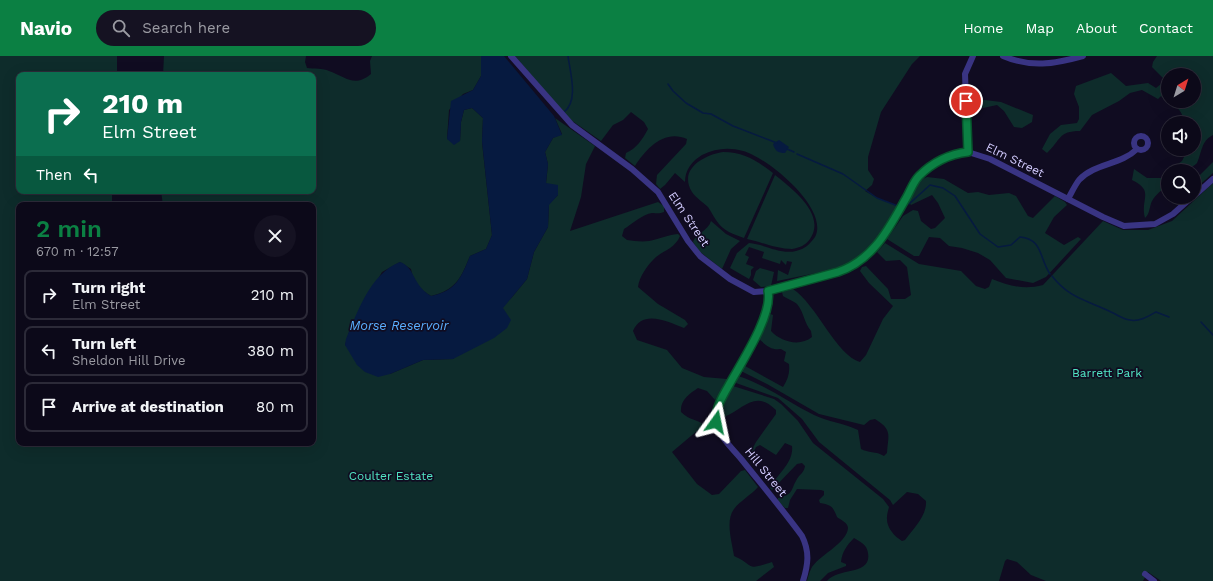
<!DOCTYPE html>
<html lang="en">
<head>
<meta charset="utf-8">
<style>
  body { margin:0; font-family:"Work Sans",sans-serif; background:#151222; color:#f1f3f6; height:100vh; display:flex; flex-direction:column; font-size:15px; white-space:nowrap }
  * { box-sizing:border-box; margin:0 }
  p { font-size:13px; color:#9a9aa2 }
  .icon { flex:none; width:22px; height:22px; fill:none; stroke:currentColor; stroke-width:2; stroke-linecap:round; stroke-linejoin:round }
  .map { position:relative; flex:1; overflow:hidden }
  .drawer { position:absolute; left:16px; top:146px; width:300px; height:244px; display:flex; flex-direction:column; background:#0c0919; border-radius:8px; box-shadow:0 4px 16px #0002,0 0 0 1px #2c2a38 }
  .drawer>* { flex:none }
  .guide { position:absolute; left:16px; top:16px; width:300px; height:122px; border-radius:8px; box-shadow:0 4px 16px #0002,0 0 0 1px #2c2a38; background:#0b6e4f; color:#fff; overflow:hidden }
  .needle { width:26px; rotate:38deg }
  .buttons { position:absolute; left:1161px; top:12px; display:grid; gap:8px }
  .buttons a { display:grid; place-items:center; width:40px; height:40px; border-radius:50%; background:#0c0919; box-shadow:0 4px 16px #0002,0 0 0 1px #2c2a38; font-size:20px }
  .pin { position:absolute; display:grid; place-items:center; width:34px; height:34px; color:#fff; margin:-17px; border:2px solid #fff; border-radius:50%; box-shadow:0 1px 4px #0007 }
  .me { position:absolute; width:44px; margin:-22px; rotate:12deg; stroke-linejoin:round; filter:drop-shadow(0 0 3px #0008) }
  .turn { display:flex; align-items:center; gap:14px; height:84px; padding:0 20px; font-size:18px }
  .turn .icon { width:52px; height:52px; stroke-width:2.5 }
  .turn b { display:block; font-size:28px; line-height:34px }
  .then { display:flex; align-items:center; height:38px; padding:0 20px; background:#0003; gap:8px; font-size:15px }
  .round { display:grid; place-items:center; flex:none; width:42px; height:42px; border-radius:21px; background:#151222 }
  .headline { display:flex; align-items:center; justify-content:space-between; height:68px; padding:0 20px }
  h1 { font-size:24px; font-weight:600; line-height:30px; color:#0b8043 }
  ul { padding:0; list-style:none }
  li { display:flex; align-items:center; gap:12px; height:50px; margin:0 8px 6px; padding:0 12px; border:2px solid #2c2a38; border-radius:8px }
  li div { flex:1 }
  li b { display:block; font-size:15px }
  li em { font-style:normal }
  header { display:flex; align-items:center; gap:24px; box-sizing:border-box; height:56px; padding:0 20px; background:#0b8043; color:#fff }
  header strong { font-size:19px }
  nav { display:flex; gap:22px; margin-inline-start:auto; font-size:14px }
  .search { width:280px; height:36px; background:#151222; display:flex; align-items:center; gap:10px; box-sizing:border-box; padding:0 14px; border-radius:22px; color:#9a9aa2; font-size:15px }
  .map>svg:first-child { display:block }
  .green { fill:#0e2c2b; fill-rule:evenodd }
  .water { fill:#061a40 }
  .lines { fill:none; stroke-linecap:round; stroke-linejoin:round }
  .stream { stroke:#061a40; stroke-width:1.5 }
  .minor { stroke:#393483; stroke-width:6 }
  .route-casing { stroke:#07532c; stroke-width:10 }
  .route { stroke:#0b8043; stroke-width:7 }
  .labels { text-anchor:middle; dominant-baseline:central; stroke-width:3.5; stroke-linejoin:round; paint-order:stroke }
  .street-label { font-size:12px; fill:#d3ccff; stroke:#100c21 }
  .park-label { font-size:12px; fill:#51e6c4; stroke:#100c21 }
  .water-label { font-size:13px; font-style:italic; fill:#5aafff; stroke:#100c21 }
</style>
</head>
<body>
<header>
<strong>Navio</strong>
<div class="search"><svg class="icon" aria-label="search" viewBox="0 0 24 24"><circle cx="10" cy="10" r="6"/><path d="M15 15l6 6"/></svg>Search here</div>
<nav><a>Home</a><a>Map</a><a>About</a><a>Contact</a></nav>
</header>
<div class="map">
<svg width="1213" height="525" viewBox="0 0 1213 525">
  <rect width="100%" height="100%" fill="#100c21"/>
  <!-- green -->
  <g class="green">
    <path d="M 0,0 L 117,0 L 117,19 L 19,19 L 19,135 L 112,135 L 112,149 L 19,149 L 19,387 L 313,387 L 313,149 L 163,149 L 161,135 L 313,135 L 313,19 L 163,19 L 164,0 L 306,0 L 305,6 L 307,12 C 314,13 323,12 329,15 C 346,21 354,32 371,18 L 370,5 L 372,0 L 481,0 L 481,20 L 473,34 L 463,38 L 449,54 L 447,83 L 460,85 L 461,66 L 464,54 L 472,52 L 483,62 L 482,86 L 492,179 L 486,193 L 470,200 C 461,222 456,234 431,240 C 420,234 413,225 411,213 L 400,206 L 382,216 L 351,270 L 345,289 L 390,318 L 423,304 L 453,303 L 513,240 L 527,223 L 534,196 L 548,171 L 549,148 L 558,139 L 546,127 L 548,108 L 545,96 L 553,82 L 562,78 L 555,62 L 595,90 L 586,108 L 581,141 L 570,175 L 658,146 L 664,150 L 664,156 C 659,158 657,157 652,157 C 643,158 632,168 624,173 L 622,180 L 627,184 C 634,185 642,186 649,185 C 659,183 667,179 678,178 L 680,180 C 675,192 665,194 656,201 C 648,208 639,221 638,231 L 658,248 L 685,264 L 688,268 L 684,272 C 667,265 642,253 633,275 L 637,284 L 667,294 L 682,312 L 704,321 L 727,323 L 728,326 L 715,344 L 707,335 L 698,332 C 689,338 680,344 681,356 C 690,365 695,362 704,369 L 672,396 L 697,428 L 712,439 L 719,438 L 741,415 L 745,414 L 758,431 C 751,439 740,445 734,453 C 725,465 732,486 734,500 C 756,510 745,515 772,506 L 774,511 L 756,525 L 0,525 Z"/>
    <path d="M 515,0 L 920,0 L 912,8 L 881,56 L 868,101 L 868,114 L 874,123 L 872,129 L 865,135 L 877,142 L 898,150 L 896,156 L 866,198 L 846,211 L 777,225 L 778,214 L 788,219 L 792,206 L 787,205 L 786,209 L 781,204 L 780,208 L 762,202 L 764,196 L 749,191 L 745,199 L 749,201 L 746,208 L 754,211 L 751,214 L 751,219 L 749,223 L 730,212 L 737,197 L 749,187 C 764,188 781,199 796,195 C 805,193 810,188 815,181 C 830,153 767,101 743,95 C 729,91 716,92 702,99 C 692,105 685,114 685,126 L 675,117 L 665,129 L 660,133 L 656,128 L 657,119 L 686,88 L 687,83 C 664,73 646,93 635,110 L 625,102 L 626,97 C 637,92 642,84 648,73 L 644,66 L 631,56 L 623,64 L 613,69 L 601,85 L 568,62 Z"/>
    <path d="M 1157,0 L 1213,0 L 1213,79 C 1201,85 1202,96 1197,107 C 1194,111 1187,111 1183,115 L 1169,115 L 1182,105 L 1188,93 L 1194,93 L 1194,67 L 1181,67 L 1183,61 C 1179,48 1168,49 1161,40 L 1158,43 L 1142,34 L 1130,37 L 1119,45 L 1092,59 L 1080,75 C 1058,75 1061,84 1047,97 L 1042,93 L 1050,78 L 1061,69 L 1077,67 L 1079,63 L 1079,51 L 1074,38 L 1076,30 L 1111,17 L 1126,30 L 1148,27 L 1156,32 L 1161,28 L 1163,22 L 1152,11 L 1153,6 ZM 1168,19 L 1194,19 L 1194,45 L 1168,45 Z"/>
    <path d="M 977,43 L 1001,46 L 1033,59 L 1032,66 L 1022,72 L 1014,71 L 1004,55 L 997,49 L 983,52 L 979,49 Z"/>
    <path d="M 723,96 C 744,96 757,105 773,117 L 744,182 C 733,178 723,175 716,164 C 713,160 711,155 708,151 C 703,146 696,142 692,136 C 678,113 704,99 723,96 Z"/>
    <path d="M 1213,106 L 1213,117 L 1194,134 L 1194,125 Z"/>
    <path d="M 1134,113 L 1147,122 L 1162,122 L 1168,116 L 1168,128 C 1162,134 1156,138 1152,145 C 1149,151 1150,158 1145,162 C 1140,143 1155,135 1132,124 Z"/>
    <path d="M 775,119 C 791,132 827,158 810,183 C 806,189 799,192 792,193 C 777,193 761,186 747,183 Z"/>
    <path d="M 927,121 L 944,123 L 968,137 L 978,136 L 989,139 L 1009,137 L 1016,140 L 1028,160 L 1033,162 L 1055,140 L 1065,146 L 1067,149 L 1054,161 L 1045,177 L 1064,189 L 1078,181 L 1081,183 L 1046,221 L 1033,227 L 1006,222 L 990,204 L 978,197 L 962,192 L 949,190 L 940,182 L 929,181 L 919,200 L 914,200 L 887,183 L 903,160 L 913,154 L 918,155 L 921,165 L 931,173 L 935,172 L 945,162 L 938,147 L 932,139 L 911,149 L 908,145 C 913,136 917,124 927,121 Z"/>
    <path d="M 1213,127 L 1213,525 L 1161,525 L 1148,516 L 1143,525 L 1046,525 L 1031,519 L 1017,506 L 1007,503 L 1005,505 L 999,525 L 827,525 C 838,511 872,520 868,497 C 867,489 861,486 854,482 C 847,489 842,496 841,506 L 846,508 L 846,510 L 828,517 L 820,525 L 807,525 C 808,521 809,517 811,513 C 817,500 847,488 848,472 C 848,467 841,464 837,461 C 833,451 832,449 820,447 L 819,444 L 824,439 L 824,435 L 821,434 L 797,433 L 790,444 L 788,452 L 785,452 L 778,445 L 778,442 C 794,438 790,435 797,423 C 800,418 804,417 805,410 L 802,407 L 797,408 L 772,434 L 770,432 C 777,418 794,407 792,390 L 785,387 L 776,399 L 760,389 L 756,391 L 750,404 L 747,403 L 756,386 L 776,358 L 776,354 C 755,333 744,353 724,361 L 720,359 C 718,350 727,336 733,330 L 774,343 L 781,348 L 798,365 L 813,387 L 883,443 L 889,451 C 888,455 887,458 887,461 C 886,471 894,480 902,485 L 905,484 C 913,473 927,460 926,445 L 918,438 L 907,436 L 893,449 L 890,444 L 819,386 L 802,363 L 778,342 L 736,327 L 738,320 C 766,329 788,346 814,359 C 828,366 844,367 858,374 L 861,393 C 868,397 876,395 884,400 L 887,397 C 888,379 893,374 875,363 L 870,364 L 864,369 L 819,358 L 767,328 L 741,315 L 745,310 L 783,331 C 788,323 790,317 789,308 L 784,305 L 786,296 L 781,293 C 771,294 767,290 759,283 L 759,280 L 770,258 L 773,259 L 771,275 C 781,286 800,291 812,281 L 811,275 C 804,267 804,256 797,248 C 794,245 787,243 783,240 L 782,236 L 793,233 C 816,248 837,300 860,306 L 866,299 L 883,263 L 893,250 L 869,227 L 860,215 L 862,211 L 866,210 L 888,233 L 891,243 L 905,243 L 911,239 L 907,211 L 900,204 L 886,205 L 877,196 L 885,187 L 919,208 L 961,215 L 976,230 L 985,233 L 989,231 L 992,223 C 1009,230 1025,234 1043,229 L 1103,165 L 1123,174 L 1148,174 L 1172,165 Z"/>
    <path d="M 711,165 L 726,178 L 740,185 L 731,193 L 722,213 L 699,195 L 693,186 C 696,177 708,175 711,165 Z"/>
    <path d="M 760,212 L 774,216 L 771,230 L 761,231 L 753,224 L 756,215 Z"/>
  </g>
  <!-- water -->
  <g class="water">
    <path d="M 481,0 L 504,0 L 554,60 L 562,79 L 553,82 L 545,96 L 548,108 L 546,127 L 558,129 L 558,139 L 549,149 L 548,171 L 534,196 L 527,223 L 503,252 L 511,264 L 507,272 L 494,282 L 453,303 L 423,304 L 390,318 L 378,321 L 365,316 L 357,309 L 345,289 L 346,283 C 358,255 370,218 400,206 C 415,211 413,230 431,240 C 456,235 461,222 470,200 L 486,193 L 492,179 L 482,85 L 483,62 L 472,52 L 464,54 L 461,66 L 460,85 L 454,89 L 447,83 L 451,45 L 473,34 L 481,20 Z"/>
    <path d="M 779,84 L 789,91 L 785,97 C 778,97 775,95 773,88 Z"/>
  </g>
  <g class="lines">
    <!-- stream -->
    <g class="stream">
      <path d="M 668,28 L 673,35 L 686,47 L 703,57 L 711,58 L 733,70 L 777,87"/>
      <path d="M 564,56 C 579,45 570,16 568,0"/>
      <path d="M 787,93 L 794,96"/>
      <path d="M 797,98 L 843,118 L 877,142 L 898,150"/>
      <path d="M 909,148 L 930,129 L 943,132 L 955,140 L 980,178 L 998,191 L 1011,189 L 1020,181 C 1043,183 1039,202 1050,218"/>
      <path d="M 1052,220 C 1070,243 1087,244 1111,256 C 1118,259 1122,263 1130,264 C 1139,266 1149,260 1156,256 L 1169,261"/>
      <path d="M 1201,266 L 1213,279"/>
    </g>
    <!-- minor -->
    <g class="minor">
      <path d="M 511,0 L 572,69 L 632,113 L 658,136 L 688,185 L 700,200 L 730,223 L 754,236 L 769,235 L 827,220 L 848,212 L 865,202 L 890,171 L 918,120 L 936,106 L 956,97 L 968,96 L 990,103 L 1103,161 L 1124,170 L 1155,168 L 1173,158 L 1192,141"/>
      <path d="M 1003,0 C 1031,12 1054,8 1083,0"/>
      <circle cx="1141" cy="87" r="7"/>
      <path d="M 968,96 L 965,18 L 973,0"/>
      <path d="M 1194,140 L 1213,123"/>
      <path d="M 1068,143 C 1072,136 1075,129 1079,124 C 1095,107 1121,109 1137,93"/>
      <path d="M 769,235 C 776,273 709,339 716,367 C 720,382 733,393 742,404 C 762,429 783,454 802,480 C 810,496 808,509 803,525"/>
      <path d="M 1145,518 L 1154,525"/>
    </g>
  </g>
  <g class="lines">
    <!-- route casing -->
    <g class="route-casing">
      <path id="route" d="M 716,366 C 715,353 722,341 729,329 C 741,307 773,259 768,235 L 838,216 C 873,204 888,174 905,144 C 910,136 913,126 919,120 C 933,106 950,98 968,96 L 966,45"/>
    </g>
    <!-- route -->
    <use href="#route" class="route"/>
  </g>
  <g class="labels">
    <!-- street labels -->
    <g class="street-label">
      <text transform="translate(1015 104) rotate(26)">Elm Street</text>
      <text transform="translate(689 163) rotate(56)">Elm Street</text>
      <text transform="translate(766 416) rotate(51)">Hill Street</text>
    </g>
    <!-- park labels -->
    <g class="park-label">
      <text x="1107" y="317">Barrett Park</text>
      <text x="391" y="420">Coulter Estate</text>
    </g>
    <!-- water labels -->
    <g class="water-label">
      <text x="399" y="269">Morse Reservoir</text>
    </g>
  </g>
</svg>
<div class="buttons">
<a><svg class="needle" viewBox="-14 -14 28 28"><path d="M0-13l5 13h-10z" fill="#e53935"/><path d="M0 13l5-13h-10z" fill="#9a9aa2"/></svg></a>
<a><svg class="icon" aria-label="sound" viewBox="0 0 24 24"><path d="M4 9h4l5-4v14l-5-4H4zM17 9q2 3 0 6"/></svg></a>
<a><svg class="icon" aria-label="search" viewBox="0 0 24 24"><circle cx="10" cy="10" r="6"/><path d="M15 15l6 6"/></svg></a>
</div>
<div class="pin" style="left:966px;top:45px;background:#d93025"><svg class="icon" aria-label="arrive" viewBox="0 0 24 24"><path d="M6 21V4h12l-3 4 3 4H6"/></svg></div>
<svg class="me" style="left:716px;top:366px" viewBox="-20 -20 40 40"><path d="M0-17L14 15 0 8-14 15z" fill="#0b8043" stroke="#fff" stroke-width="4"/></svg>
<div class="guide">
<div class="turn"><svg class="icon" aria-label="right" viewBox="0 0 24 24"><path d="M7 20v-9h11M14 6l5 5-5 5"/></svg><div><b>210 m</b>Elm Street</div></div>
<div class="then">Then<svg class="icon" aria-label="left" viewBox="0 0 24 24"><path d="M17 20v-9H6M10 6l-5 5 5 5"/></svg></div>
</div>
<section class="drawer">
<div class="headline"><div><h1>2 min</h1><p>670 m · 12:57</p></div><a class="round"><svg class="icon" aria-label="close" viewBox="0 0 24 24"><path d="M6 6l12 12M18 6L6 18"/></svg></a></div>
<ul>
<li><svg class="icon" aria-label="right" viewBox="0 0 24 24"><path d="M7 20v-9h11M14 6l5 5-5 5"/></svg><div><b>Turn right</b><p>Elm Street</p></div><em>210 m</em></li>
<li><svg class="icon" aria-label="left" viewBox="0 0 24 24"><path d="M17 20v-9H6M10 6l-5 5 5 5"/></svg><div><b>Turn left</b><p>Sheldon Hill Drive</p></div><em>380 m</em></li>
<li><svg class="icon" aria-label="arrive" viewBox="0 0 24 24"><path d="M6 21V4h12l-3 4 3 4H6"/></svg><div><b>Arrive at destination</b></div><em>80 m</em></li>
</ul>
</section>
</div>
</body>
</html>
